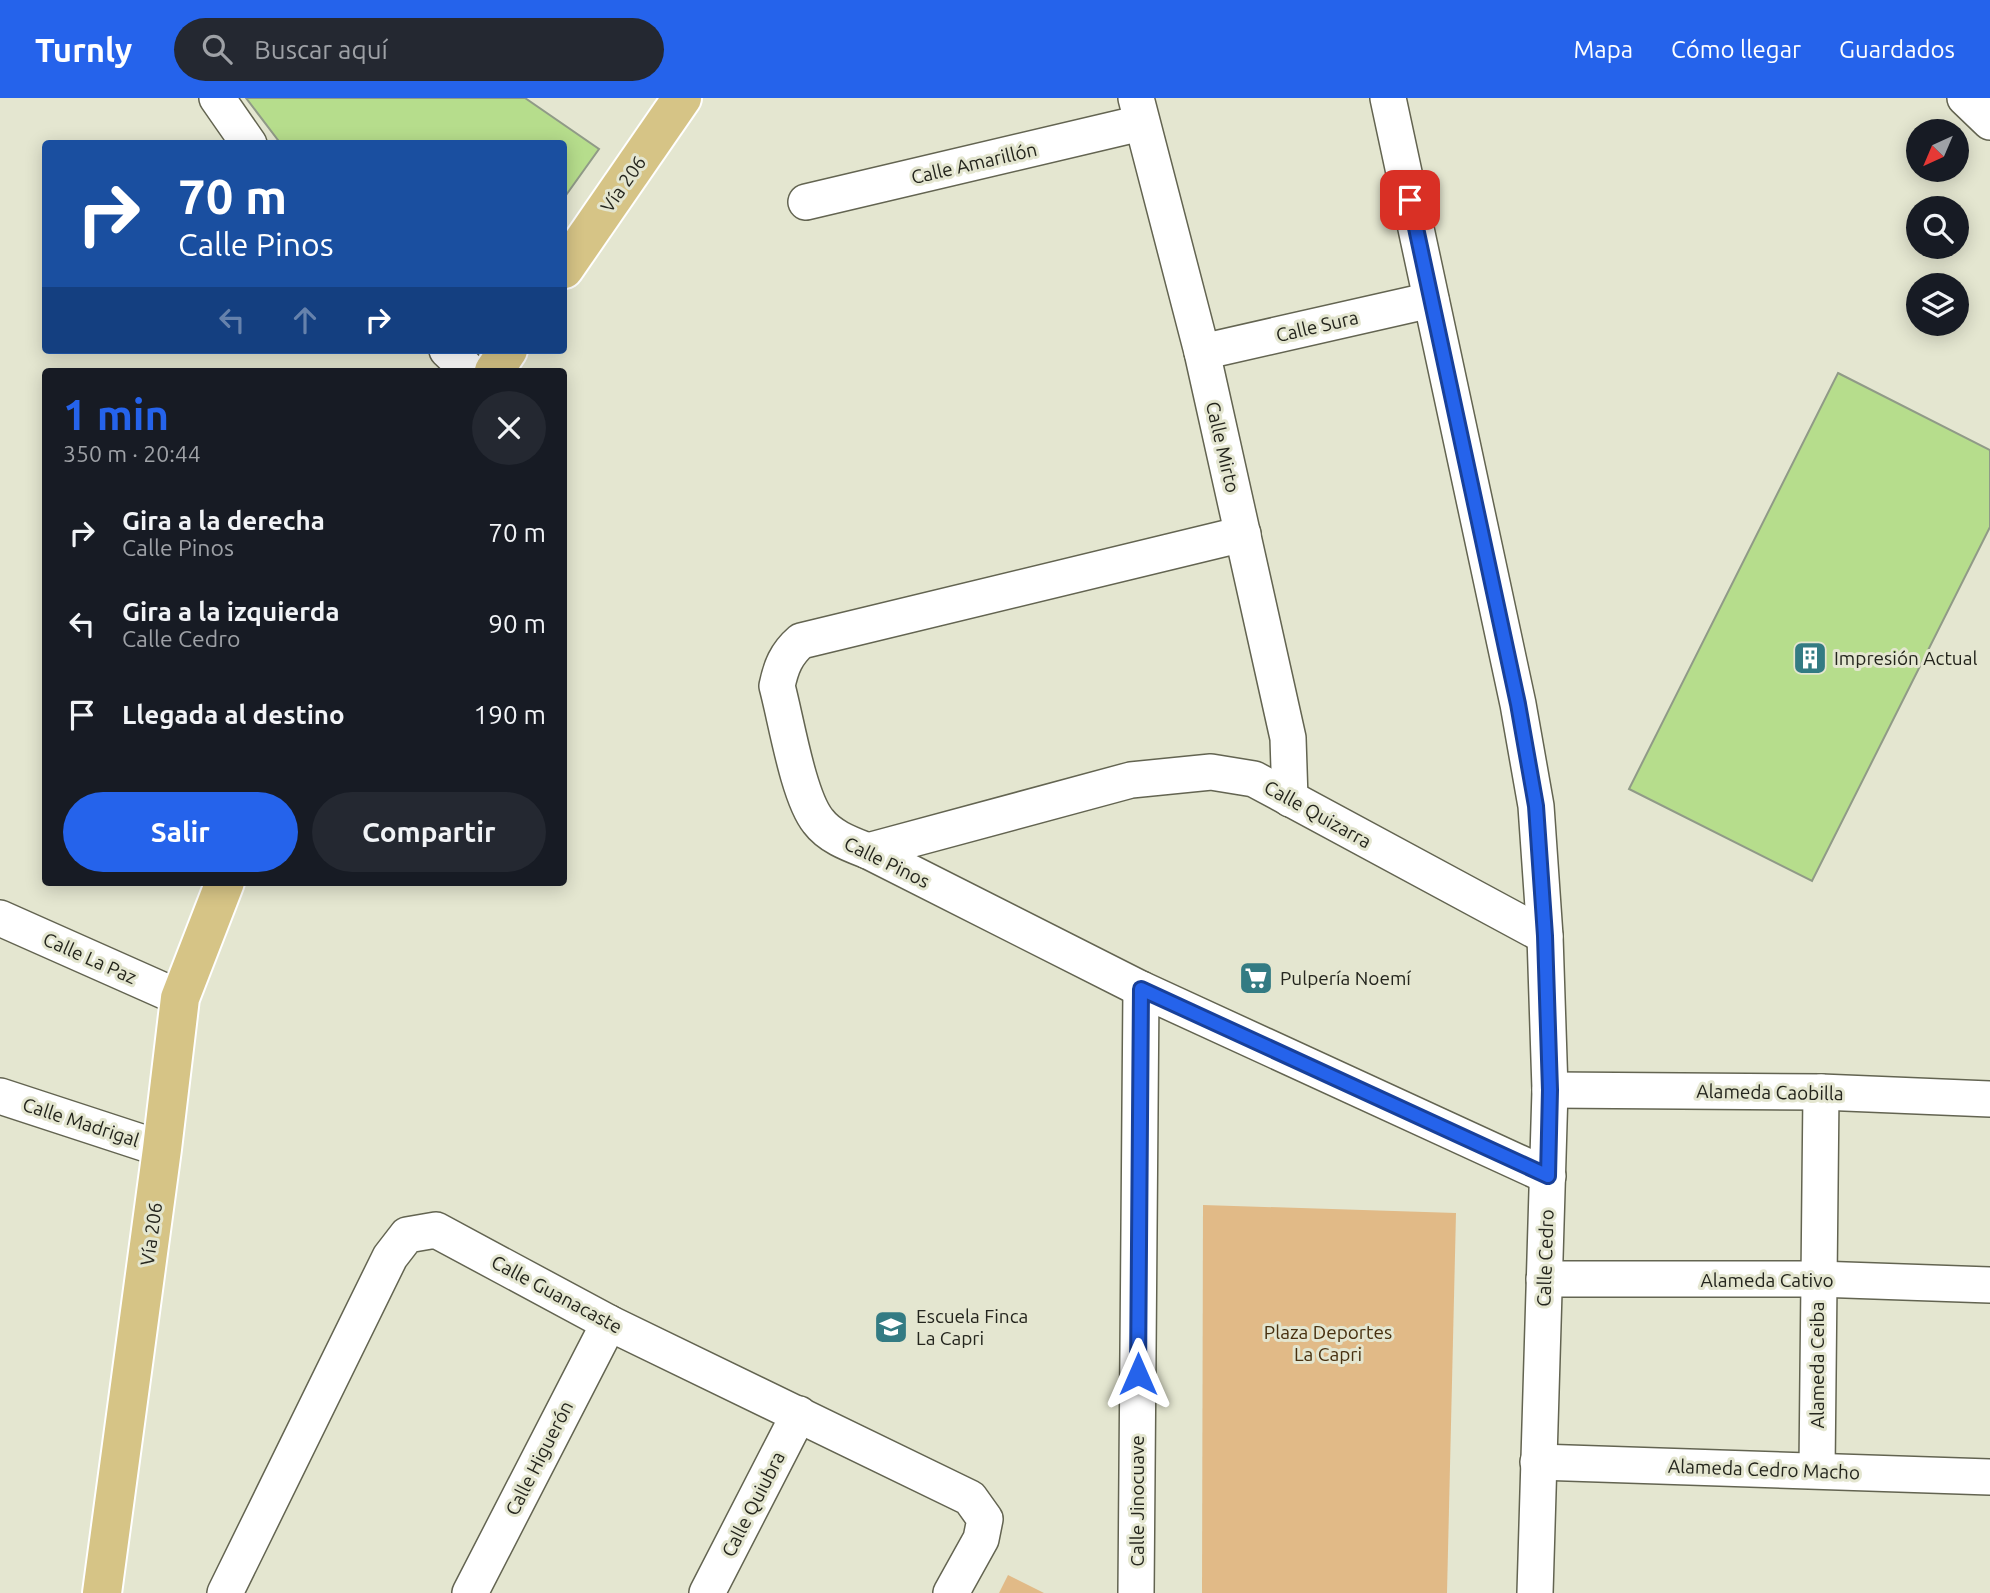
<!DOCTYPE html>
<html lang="es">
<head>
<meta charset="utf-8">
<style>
  body { margin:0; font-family:Ubuntu,sans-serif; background:#242831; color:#f1f3f6; height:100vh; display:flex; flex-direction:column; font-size:26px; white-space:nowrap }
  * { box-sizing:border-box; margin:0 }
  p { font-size:23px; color:#9ea1a6 }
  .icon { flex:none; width:38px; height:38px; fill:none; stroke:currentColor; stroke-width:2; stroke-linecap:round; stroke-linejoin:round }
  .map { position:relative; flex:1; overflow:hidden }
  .drawer { position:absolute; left:42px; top:270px; width:525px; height:518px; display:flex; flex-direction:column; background:#171b24; border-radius:7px; box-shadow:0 4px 18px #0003 }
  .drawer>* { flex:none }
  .hud { position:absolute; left:42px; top:42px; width:525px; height:214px; border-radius:7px; box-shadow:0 4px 18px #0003; background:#1a4fa0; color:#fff; overflow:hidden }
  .needle { width:46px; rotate:224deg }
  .buttons { position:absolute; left:1906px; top:21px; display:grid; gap:14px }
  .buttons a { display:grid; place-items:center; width:63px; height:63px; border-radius:50%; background:#171b24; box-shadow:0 4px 18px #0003; font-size:35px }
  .pin { position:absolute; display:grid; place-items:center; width:60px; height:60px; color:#fff; margin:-30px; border-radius:14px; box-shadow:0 4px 10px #0006 }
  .me { position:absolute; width:77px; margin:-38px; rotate:0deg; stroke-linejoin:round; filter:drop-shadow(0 0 5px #0008) }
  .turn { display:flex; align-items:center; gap:24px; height:147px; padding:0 21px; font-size:32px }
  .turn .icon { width:91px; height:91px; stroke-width:2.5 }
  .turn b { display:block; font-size:49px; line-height:60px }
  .lanes { display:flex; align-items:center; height:66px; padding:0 21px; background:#0003; justify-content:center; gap:35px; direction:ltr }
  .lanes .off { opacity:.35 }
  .round { display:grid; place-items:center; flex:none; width:74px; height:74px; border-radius:37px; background:#242831 }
  .summary { display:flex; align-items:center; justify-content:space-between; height:119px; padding:0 21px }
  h1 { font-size:42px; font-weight:600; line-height:52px; color:#2563eb }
  .action { display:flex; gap:14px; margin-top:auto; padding:14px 21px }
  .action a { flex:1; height:80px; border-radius:42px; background:#2563eb; color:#fff; font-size:28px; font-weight:600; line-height:80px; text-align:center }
  .action a+a { background:#242831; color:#f1f3f6 }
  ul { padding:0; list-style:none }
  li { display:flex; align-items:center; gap:21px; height:91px; padding:0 21px }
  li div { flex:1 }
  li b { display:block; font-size:26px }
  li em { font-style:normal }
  header { display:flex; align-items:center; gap:42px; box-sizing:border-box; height:98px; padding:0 35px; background:#2563eb; color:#fff }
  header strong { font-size:33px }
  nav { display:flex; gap:38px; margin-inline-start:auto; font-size:24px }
  .search { width:490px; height:63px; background:#242831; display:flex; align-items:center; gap:18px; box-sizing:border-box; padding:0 24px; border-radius:38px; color:#9ea1a6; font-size:26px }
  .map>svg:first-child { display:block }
  .green { fill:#e1ba87 }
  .building { fill:#b6dd8c; stroke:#909a87; stroke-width:2 }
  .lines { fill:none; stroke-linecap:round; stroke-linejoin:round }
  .minor-casing { stroke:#636451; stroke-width:38 }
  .major-casing { stroke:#fff; stroke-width:42 }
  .minor { stroke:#fff; stroke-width:35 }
  .major { stroke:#d6c486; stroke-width:38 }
  .route-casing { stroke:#184099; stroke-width:18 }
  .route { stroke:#2563eb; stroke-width:12 }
  .labels { text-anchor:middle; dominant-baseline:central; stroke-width:6; stroke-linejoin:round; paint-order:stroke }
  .street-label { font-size:19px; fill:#24251d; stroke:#e4e6d0 }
  .poi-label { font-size:19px; fill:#24251d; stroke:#e4e6d0; text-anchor:start }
  .park-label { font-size:19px; fill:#47300f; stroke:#e4e6d0 }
</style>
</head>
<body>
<header>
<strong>Turnly</strong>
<div class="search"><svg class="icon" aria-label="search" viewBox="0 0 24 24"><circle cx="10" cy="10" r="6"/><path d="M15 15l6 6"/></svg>Buscar aquí</div>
<nav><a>Mapa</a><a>Cómo llegar</a><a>Guardados</a></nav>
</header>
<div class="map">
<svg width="1990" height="1495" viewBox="0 0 1990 1495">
  <rect width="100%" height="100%" fill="#e4e6d0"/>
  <!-- green -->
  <g class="green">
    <path d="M 1203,1107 L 1456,1115 L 1447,1495 L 1202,1495 Z"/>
    <path d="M 1008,1477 L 1044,1495 L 999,1495 Z"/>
  </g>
  <!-- building -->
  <g class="building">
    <path d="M 246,0 L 525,0 L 599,51 L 564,100 L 564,46 L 281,46 Z"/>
    <path d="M 1838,275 L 1990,352 L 1990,429 L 1812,783 L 1629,691 Z"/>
  </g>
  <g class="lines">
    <!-- minor casing -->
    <g class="minor-casing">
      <g id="minor">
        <path d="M 217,0 L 249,46"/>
        <path d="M 1136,0 L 1202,254 L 1288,640 L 1290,701"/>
        <path d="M 1388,0 L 1518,606 L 1536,708 L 1545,838 L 1550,992 L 1535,1495"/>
        <path d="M 1965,0 L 1990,24"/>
        <path d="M 806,104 L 1141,25"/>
        <path d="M 447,252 L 469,273"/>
        <path d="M 1202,254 L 1431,202"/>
        <path d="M 1243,436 L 801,543 C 786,556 781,569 777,588 C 786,621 798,698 818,723 C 830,739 850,746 868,753 L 1141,891 L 1548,1078"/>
        <path d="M 868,753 L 1131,682 L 1211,674 L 1254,681 L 1545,838"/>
        <path d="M 0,820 L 180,900"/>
        <path d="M 1550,992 L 1821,994 L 1990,1001"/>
        <path d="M 0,998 L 162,1051"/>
        <path d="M 1544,1181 L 1817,1181 L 1990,1187"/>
        <path d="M 1538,1364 L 1990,1379"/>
        <path d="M 1817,1372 L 1821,994"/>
        <path d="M 225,1495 L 390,1159 L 407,1137 L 436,1132 L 609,1225 L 970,1400 L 985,1421 L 981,1441 L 951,1495"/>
        <path d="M 470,1495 L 609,1225"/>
        <path d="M 707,1495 L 799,1316"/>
        <path d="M 1136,1495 L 1141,891"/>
      </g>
    </g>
    <!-- major casing -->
    <g class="major-casing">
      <g id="major">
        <path d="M 564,171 L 682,0"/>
        <path d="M 494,273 L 508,252"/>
        <path d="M 102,1495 L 162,1051 L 180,900 L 225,784"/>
      </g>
    </g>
    <!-- minor -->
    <use href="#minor" class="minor"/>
    <!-- major -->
    <use href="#major" class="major"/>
  </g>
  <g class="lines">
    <!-- route casing -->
    <g class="route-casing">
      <path id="route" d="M 1138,1276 L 1141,891 L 1548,1078 L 1550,992 L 1545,838 L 1536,708 L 1518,606 L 1410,102"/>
    </g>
    <!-- route -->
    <use href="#route" class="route"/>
  </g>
  <!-- icons -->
  <defs>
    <g id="building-square" transform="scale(1.75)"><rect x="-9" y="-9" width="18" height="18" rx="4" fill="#337b83" stroke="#e4e6d0"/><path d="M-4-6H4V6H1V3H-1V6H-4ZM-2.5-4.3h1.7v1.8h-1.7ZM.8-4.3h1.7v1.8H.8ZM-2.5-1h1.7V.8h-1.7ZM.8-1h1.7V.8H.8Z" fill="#fff"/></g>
    <g id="supermarket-square" transform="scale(1.75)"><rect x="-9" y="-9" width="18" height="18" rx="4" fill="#337b83" stroke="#e4e6d0"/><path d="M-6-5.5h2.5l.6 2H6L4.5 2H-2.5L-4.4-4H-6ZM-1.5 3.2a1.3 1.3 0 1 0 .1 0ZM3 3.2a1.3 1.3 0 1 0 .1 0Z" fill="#fff"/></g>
    <g id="school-square" transform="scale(1.75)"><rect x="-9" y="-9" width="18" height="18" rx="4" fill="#337b83" stroke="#e4e6d0"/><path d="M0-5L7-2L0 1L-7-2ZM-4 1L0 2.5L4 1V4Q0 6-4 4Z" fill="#fff"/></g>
  </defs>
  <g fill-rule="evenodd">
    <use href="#building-square" x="1810" y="560"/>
    <use href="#supermarket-square" x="1256" y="880"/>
    <use href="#school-square" x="891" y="1229"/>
  </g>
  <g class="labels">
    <!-- street labels -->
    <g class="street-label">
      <text transform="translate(974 65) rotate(-13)">Calle Amarillón</text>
      <text transform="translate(623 86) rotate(-55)">Vía 206</text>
      <text transform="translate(1317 228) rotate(-13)">Calle Sura</text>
      <text transform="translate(1223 349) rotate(77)">Calle Mirto</text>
      <text transform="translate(1318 716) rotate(29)">Calle Quizarra</text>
      <text transform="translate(887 764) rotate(26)">Calle Pinos</text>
      <text transform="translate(90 860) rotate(24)">Calle La Paz</text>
      <text transform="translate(1770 994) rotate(1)">Alameda Caobilla</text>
      <text transform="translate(81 1024) rotate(18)">Calle Madrigal</text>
      <text transform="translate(151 1136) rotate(-82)">Vía 206</text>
      <text transform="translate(1545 1160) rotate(-88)">Calle Cedro</text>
      <text x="1767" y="1182">Alameda Cativo</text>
      <text transform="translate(557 1196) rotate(28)">Calle Guanacaste</text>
      <text transform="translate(1817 1267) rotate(-90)">Alameda Ceiba</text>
      <text transform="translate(539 1360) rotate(-63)">Calle Higuerón</text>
      <text transform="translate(1764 1371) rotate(2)">Alameda Cedro Macho</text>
      <text transform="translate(1137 1403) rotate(-90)">Calle Jinocuave</text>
      <text transform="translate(753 1406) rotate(-63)">Calle Quiubra</text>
    </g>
    <!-- poi labels -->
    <g class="poi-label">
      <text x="1834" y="560">Impresión Actual</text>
      <text x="1280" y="880">Pulpería Noemí</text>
      <text x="916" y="1218">Escuela Finca<tspan x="916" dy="22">La Capri</tspan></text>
    </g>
    <!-- park labels -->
    <g class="park-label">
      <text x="1328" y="1234">Plaza Deportes<tspan x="1328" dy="22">La Capri</tspan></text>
    </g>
  </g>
</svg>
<div class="buttons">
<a><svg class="needle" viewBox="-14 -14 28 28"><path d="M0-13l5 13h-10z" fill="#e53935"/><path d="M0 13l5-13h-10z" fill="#9ea1a6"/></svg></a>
<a><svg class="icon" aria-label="search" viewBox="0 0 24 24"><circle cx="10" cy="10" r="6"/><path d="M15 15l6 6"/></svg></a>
<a><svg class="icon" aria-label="layers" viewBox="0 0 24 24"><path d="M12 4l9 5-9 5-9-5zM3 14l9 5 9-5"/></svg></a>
</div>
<div class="pin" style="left:1410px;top:102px;background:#d93025"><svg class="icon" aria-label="arrive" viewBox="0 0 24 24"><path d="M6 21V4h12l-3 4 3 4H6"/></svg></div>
<svg class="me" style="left:1138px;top:1276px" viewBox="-20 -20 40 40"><path d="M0-17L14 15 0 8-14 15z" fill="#2563eb" stroke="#fff" stroke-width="4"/></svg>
<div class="hud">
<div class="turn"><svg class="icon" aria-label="right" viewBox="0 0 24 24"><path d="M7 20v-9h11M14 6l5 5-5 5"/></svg><div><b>70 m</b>Calle Pinos</div></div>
<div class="lanes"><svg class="icon off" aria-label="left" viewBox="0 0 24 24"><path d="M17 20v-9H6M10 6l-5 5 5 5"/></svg><svg class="icon off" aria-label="ahead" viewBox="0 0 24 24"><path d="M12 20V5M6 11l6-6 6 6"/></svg><svg class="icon" aria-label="right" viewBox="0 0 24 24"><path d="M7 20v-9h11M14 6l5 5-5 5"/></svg></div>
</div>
<section class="drawer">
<div class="summary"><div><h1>1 min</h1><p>350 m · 20:44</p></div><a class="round"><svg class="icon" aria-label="close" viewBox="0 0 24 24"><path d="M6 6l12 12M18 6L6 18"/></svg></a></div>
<ul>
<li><svg class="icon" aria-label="right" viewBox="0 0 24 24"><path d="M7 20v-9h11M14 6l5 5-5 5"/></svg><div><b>Gira a la derecha</b><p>Calle Pinos</p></div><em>70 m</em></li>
<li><svg class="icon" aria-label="left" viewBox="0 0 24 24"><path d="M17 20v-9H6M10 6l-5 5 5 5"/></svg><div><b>Gira a la izquierda</b><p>Calle Cedro</p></div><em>90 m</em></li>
<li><svg class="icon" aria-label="arrive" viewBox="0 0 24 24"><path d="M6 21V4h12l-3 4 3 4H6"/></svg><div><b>Llegada al destino</b></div><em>190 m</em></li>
</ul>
<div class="action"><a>Salir</a><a>Compartir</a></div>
</section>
</div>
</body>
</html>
